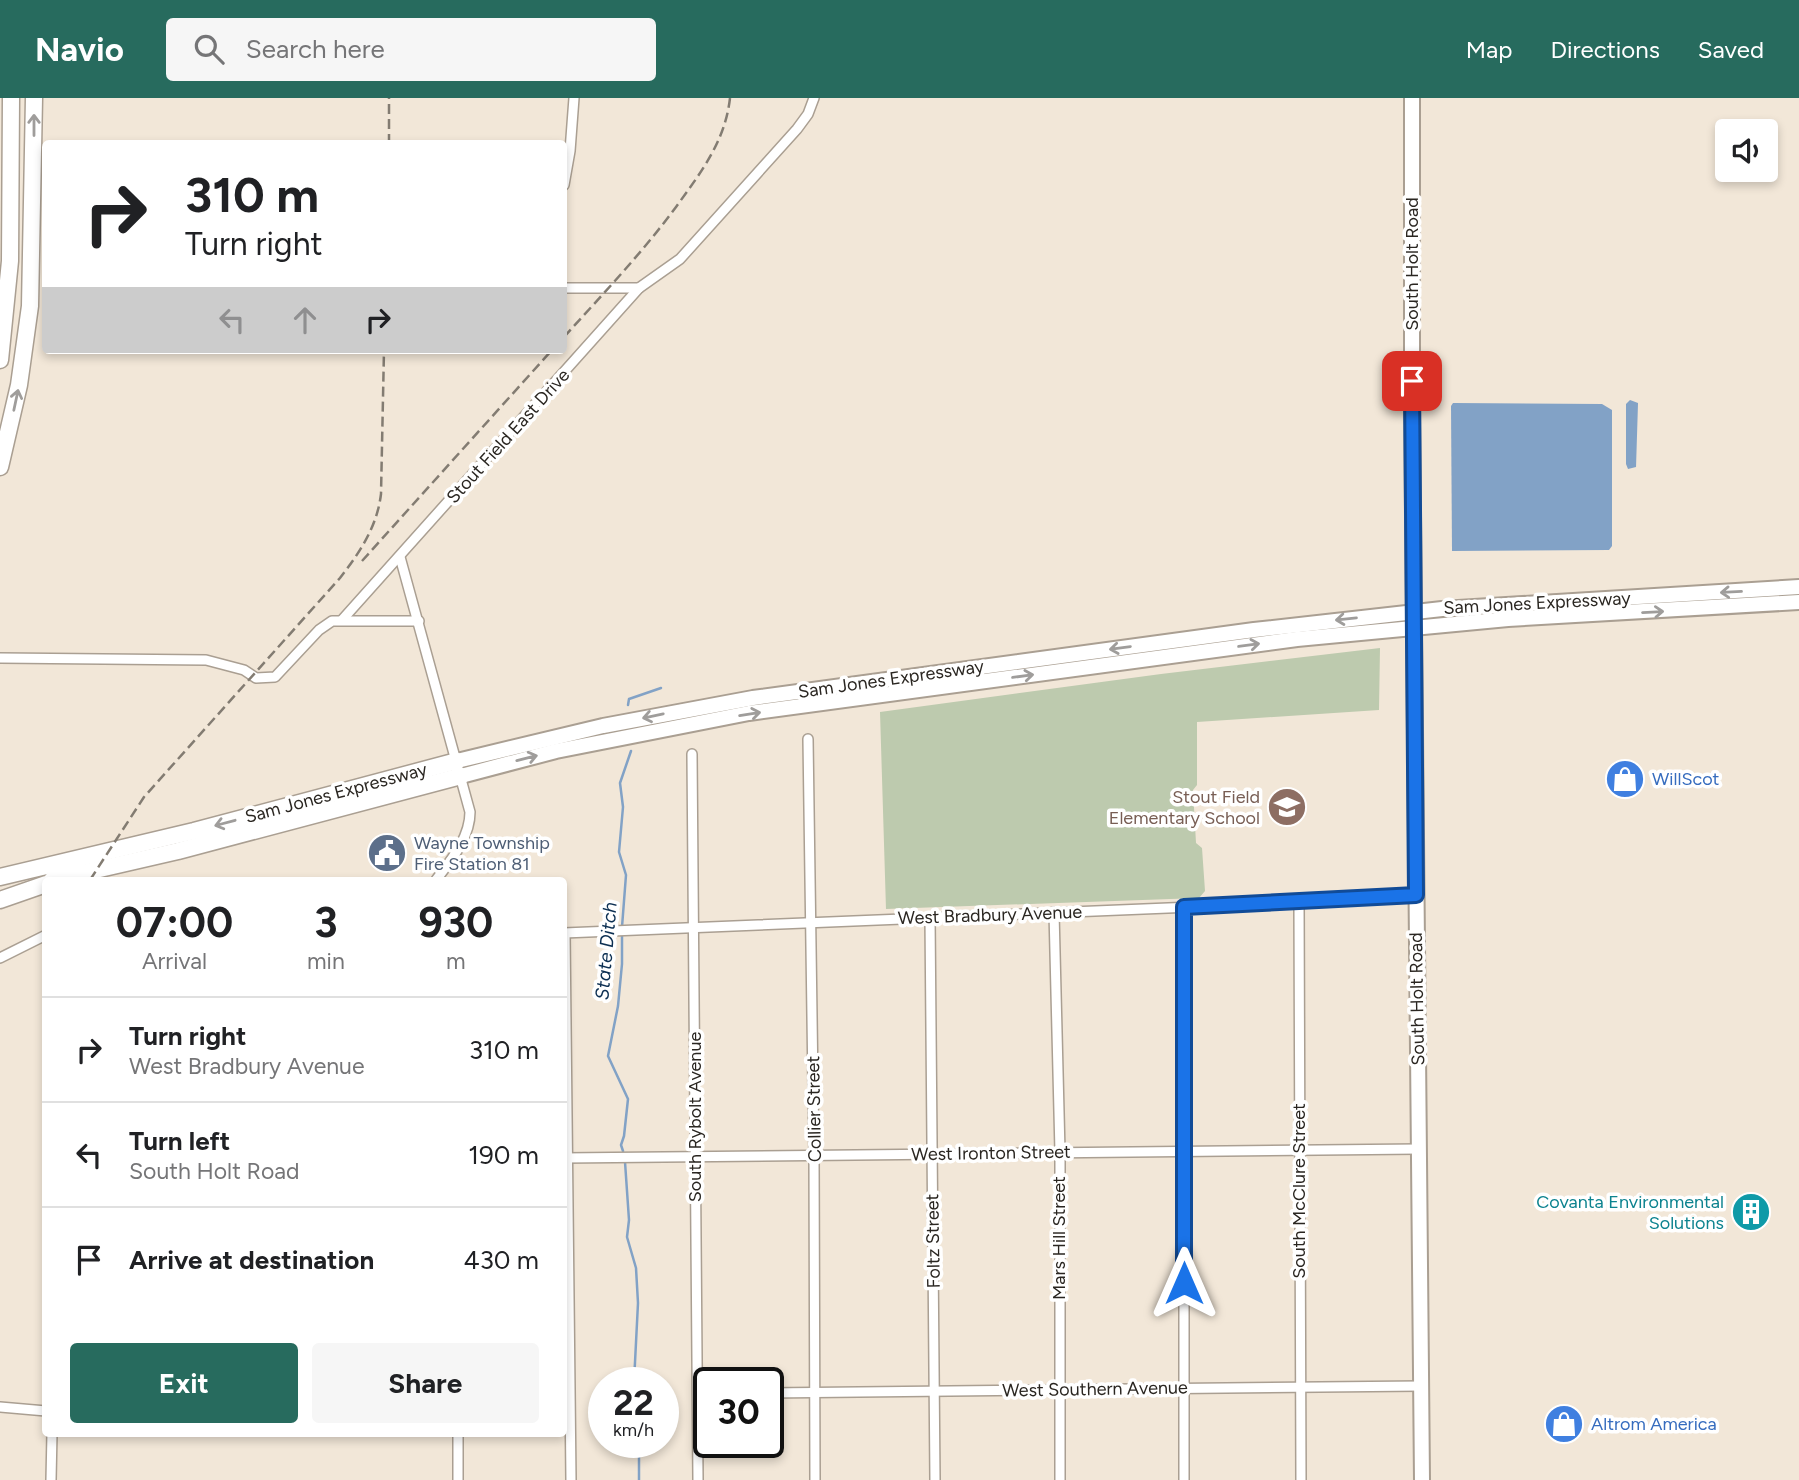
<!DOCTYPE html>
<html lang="en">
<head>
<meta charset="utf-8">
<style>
  body { margin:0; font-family:Figtree,sans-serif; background:#f6f6f6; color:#202124; height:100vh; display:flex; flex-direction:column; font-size:26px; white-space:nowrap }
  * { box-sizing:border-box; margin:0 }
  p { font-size:23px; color:#757577 }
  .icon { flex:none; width:38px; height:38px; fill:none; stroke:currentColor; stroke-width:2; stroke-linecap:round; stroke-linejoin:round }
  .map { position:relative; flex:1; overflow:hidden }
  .panel { position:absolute; left:42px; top:779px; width:525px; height:560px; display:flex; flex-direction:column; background:#fff; border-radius:7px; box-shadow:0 4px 10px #0003 }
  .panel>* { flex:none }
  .guide { position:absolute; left:42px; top:42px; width:525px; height:214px; border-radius:7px; box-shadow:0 4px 10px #0003; background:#fff; color:#202124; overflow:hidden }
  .fabs { position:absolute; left:1715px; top:21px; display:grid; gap:14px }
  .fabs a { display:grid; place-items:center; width:63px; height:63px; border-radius:7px; background:#fff; box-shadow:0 4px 10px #0003; font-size:35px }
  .speed { position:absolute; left:588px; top:1269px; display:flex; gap:14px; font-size:35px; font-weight:700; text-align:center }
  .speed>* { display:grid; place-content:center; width:91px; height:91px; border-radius:50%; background:#fff; box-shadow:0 4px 10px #0003; line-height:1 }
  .speed small { font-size:18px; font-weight:400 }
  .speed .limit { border:4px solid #111; border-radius:10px; background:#fff; color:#111 }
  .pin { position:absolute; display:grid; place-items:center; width:60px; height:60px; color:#fff; margin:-30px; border-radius:14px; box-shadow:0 4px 10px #0006 }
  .me { position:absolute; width:77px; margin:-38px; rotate:0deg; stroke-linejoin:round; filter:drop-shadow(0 0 5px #0008) }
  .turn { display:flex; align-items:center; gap:24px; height:147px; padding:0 28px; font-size:32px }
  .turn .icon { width:91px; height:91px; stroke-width:2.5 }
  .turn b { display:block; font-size:49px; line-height:60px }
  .lanes { display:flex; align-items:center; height:66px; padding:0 28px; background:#0003; justify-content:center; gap:35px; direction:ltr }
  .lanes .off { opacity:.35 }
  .eta { display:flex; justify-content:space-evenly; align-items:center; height:119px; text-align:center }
  .eta b { font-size:42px; font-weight:700; line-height:49px }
  .action { display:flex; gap:14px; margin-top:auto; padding:14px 28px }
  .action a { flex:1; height:80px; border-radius:7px; background:#276b5e; color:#fff; font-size:28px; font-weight:700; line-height:80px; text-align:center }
  .action a+a { background:#f6f6f6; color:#202124 }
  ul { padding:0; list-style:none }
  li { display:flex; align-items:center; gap:21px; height:105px; padding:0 28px; border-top:2px solid #e0e0e0 }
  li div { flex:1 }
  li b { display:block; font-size:26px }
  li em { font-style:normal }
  header { display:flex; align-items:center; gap:42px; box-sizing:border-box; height:98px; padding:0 35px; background:#276b5e; color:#fff }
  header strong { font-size:33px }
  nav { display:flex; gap:38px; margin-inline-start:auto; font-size:24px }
  .search { width:490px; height:63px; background:#f6f6f6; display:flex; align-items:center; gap:18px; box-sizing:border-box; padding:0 24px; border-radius:7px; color:#757577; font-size:26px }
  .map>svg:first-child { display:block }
  .green { fill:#bdcaae }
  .water { fill:#82a2c6 }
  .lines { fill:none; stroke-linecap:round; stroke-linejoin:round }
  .stream { stroke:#82a2c6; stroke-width:2.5 }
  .street-casing { stroke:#aa9f92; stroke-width:12 }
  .primary-casing { stroke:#aa9f92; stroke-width:18 }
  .highway-casing { stroke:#aa9f92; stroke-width:19 }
  .street { stroke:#fff; stroke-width:9 }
  .primary { stroke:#fff; stroke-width:14 }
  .highway { stroke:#fff; stroke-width:16 }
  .rail { stroke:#837c72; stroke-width:2.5; stroke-dasharray:10 5; stroke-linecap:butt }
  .oneway { stroke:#9f9d9b }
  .route-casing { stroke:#114b97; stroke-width:18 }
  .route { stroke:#1a73e8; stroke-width:12 }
  .labels { text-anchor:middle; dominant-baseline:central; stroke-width:7; stroke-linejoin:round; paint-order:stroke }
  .street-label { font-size:18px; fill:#2a2621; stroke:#fff }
  .shop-label { font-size:18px; fill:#366cbe; stroke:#fff; text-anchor:start }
  .education-label { font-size:18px; fill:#785e54; stroke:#fff; text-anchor:end }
  .service-label { font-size:18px; fill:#4e5e75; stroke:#fff; text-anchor:start }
  .culture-label { font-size:18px; fill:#0d838f; stroke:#fff; text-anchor:end }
  .water-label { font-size:19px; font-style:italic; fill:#0c2f52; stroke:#fff }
</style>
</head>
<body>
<header>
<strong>Navio</strong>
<div class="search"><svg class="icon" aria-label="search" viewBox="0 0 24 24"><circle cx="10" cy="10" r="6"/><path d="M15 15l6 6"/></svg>Search here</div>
<nav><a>Map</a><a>Directions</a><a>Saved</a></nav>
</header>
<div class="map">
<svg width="1799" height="1382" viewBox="0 0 1799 1382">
  <rect width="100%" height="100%" fill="#f2e7d8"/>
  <!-- green -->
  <path class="green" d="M 1380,550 L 1379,612 L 1197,624 L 1197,687 L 1193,692 L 1196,745 L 1202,750 L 1205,793 L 1199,800 L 886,811 L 880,614 L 1161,576 Z"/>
  <!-- water -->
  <g class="water">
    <path d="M 1630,302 L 1638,305 L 1636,369 L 1628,371 L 1626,366 L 1626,306 Z"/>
    <path d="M 1453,305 L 1602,306 L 1612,312 L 1612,448 L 1609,452 L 1452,453 L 1451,308 Z"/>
  </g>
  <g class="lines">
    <!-- stream -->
    <g class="stream">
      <path d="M 628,607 L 629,601 L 661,590"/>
      <path d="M 622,829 L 626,777 L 619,754 L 623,709 L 620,685 L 631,653"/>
      <path d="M 622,836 L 622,866 L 618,908 L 608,958 L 628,1001 L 624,1038 L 621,1047 L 623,1053"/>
      <path d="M 625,1064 L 629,1122 L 627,1139 L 636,1170 L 638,1205 L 634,1284"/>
      <path d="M 639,1382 L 639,1344"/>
    </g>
    <!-- street casing -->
    <g class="street-casing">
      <g id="street">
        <path d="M 564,87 L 570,53 L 574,0"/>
        <path d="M 564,190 L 639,190"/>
        <path d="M 400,459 L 470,714 C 470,740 451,762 436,782"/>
        <path d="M 342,522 L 639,190 L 680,161 L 797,31 L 808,16 L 814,0"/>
        <path d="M 0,560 L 206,562 L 244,572 L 256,580 L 275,579 L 319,532 L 332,523 L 419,523"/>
        <path d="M 808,641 L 814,1057 L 815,1382"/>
        <path d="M 692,656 L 698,1382"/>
        <path d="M 1299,804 L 1301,1382"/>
        <path d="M 1184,809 L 1184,1382"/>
        <path d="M 1054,814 L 1060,1054 L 1060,1382"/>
        <path d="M 930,819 L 935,1382"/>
        <path d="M 564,835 L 1241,807 L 1416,797"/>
        <path d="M 565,835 L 571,1382"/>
        <path d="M 0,860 L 46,837"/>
        <path d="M 564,1060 L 1419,1051"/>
        <path d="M 768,1295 L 1421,1288"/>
        <path d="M 0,1309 L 46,1313"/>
        <path d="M 458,1335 L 458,1382"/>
        <path d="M 51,1382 L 52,1335"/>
      </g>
    </g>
    <!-- primary casing -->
    <g class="primary-casing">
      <g id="primary">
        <path d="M 1412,0 L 1412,311 L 1422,1382"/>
        <path d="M 457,663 L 603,628 L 753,600 L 1254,532 L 1442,511 L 1799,489"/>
        <path d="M 461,678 L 556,653 L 749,615 L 1297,541 L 1508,521 L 1799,504"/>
      </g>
    </g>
    <!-- highway casing -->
    <g class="highway-casing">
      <g id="highway">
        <path d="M 0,262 L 10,163 L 11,0"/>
        <path d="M 0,369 L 19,287 L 30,208 L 34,0"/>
        <path d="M 0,779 L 194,733 L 457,663"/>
        <path d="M 52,782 L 178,753 L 461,678"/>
        <path d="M 0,802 L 46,786"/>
      </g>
    </g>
    <!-- street -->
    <use href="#street" class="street"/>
    <!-- primary -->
    <use href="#primary" class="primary"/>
    <!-- highway -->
    <use href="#highway" class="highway"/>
    <!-- rail -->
    <g class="rail">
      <path d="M 389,46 L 389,0"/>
      <path d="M 564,239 C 602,197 642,155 676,109 C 701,74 725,44 730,0"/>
      <path d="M 362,463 L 552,252"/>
      <path d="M 90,782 L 144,699 L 340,480 C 360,454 377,429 381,396 L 384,252"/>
    </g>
  </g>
  <!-- one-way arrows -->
  <defs><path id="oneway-shaft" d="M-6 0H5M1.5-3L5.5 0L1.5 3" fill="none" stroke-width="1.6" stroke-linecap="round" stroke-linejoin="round" transform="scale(1.75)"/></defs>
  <g class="oneway">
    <use href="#oneway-shaft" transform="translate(34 27) rotate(-90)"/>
    <use href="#oneway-shaft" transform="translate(16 302) rotate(-78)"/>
    <use href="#oneway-shaft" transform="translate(1731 494) rotate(177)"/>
    <use href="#oneway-shaft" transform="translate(1653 514) rotate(-3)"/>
    <use href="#oneway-shaft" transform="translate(1346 521) rotate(174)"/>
    <use href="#oneway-shaft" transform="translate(1249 547) rotate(-8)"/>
    <use href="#oneway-shaft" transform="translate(1120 550) rotate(172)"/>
    <use href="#oneway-shaft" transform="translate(1023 578) rotate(-8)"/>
    <use href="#oneway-shaft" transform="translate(750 616) rotate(-9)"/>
    <use href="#oneway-shaft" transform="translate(653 618) rotate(168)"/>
    <use href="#oneway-shaft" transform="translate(527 660) rotate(-14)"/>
    <use href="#oneway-shaft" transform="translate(225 725) rotate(165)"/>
  </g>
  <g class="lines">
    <!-- route casing -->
    <g class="route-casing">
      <path id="route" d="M 1184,1185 L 1184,809 L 1416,797 L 1412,283"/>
    </g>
    <!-- route -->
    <use href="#route" class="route"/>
  </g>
  <!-- icons -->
  <defs>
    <g id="shop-disc" transform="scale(2.0125)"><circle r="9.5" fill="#3f7fe0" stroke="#fff"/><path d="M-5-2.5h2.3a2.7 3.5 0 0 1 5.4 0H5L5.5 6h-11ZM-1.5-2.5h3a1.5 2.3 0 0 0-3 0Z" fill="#fff"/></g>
    <g id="school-disc" transform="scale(2.0125)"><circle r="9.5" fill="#8d6e63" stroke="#fff"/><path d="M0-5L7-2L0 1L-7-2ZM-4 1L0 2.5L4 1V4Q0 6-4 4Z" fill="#fff"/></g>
    <g id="civic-disc" transform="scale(2.0125)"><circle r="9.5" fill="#5c6f8a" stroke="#fff"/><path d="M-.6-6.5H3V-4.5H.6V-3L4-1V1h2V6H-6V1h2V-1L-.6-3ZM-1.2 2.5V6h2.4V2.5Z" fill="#fff"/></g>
    <g id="building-disc" transform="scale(2.0125)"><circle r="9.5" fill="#0f9aa8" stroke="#fff"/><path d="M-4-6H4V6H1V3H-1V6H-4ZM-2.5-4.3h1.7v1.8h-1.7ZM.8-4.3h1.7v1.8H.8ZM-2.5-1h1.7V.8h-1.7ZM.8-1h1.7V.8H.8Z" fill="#fff"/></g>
  </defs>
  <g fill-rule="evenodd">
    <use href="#shop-disc" x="1625" y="681"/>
    <use href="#school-disc" x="1287" y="709"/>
    <use href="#civic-disc" x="387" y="755"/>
    <use href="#building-disc" x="1751" y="1114"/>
    <use href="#shop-disc" x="1564" y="1326"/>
  </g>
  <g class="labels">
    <!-- street labels -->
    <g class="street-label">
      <text transform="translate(1412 166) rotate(-90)">South Holt Road</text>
      <text transform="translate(508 338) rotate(-48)">Stout Field East Drive</text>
      <text transform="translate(1537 505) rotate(-3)">Sam Jones Expressway</text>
      <text transform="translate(891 581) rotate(-8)">Sam Jones Expressway</text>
      <text transform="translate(336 695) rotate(-15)">Sam Jones Expressway</text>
      <text transform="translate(990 817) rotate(-2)">West Bradbury Avenue</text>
      <text transform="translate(1417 901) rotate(-91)">South Holt Road</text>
      <text transform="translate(814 1011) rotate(-91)">Collier Street</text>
      <text transform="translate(695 1019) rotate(-90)">South Rybolt Avenue</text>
      <text transform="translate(991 1055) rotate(-1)">West Ironton Street</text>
      <text transform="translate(1299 1093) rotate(-90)">South McClure Street</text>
      <text transform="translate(1059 1140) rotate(-90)">Mars Hill Street</text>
      <text transform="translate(933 1143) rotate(-91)">Foltz Street</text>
      <text transform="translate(1095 1291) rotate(-1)">West Southern Avenue</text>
    </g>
    <!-- shop labels -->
    <g class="shop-label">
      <text x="1652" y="681">WillScot</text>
      <text x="1591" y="1326">Altrom America</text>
    </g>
    <!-- education labels -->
    <g class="education-label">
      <text x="1260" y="699">Stout Field<tspan x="1260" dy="21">Elementary School</tspan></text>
    </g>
    <!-- service labels -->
    <g class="service-label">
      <text x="414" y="745">Wayne Township<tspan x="414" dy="21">Fire Station 81</tspan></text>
    </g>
    <!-- culture labels -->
    <g class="culture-label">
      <text x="1724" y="1104">Covanta Environmental<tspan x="1724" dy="21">Solutions</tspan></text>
    </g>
    <!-- water labels -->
    <g class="water-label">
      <text transform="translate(606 853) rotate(-85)">State Ditch</text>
    </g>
  </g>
</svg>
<div class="fabs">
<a><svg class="icon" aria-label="sound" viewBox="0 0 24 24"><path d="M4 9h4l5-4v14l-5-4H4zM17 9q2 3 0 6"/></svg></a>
</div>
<div class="speed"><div>22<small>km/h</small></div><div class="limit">30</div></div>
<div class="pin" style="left:1412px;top:283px;background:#d93025"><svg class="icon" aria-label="arrive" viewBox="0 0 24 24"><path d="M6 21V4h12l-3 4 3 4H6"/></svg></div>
<svg class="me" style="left:1184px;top:1185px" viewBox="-20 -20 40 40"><path d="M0-17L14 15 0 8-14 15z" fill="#1a73e8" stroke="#fff" stroke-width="4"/></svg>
<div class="guide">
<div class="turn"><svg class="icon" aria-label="right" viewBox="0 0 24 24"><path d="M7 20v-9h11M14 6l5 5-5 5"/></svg><div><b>310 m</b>Turn right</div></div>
<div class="lanes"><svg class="icon off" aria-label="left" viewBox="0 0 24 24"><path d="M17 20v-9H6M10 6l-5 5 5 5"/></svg><svg class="icon off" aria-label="ahead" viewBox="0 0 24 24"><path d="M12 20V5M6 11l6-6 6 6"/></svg><svg class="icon" aria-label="right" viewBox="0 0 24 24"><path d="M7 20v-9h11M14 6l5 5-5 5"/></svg></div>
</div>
<section class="panel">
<div class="eta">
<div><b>07:00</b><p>Arrival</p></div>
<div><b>3</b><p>min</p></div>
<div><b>930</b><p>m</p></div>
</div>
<ul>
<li><svg class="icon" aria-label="right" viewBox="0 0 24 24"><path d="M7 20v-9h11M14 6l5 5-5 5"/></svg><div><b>Turn right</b><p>West Bradbury Avenue</p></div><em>310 m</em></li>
<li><svg class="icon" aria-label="left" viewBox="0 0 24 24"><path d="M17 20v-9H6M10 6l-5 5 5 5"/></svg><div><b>Turn left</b><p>South Holt Road</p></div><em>190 m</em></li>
<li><svg class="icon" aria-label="arrive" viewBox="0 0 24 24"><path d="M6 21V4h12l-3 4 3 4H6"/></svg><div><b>Arrive at destination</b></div><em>430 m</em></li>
</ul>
<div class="action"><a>Exit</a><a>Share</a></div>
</section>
</div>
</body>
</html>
